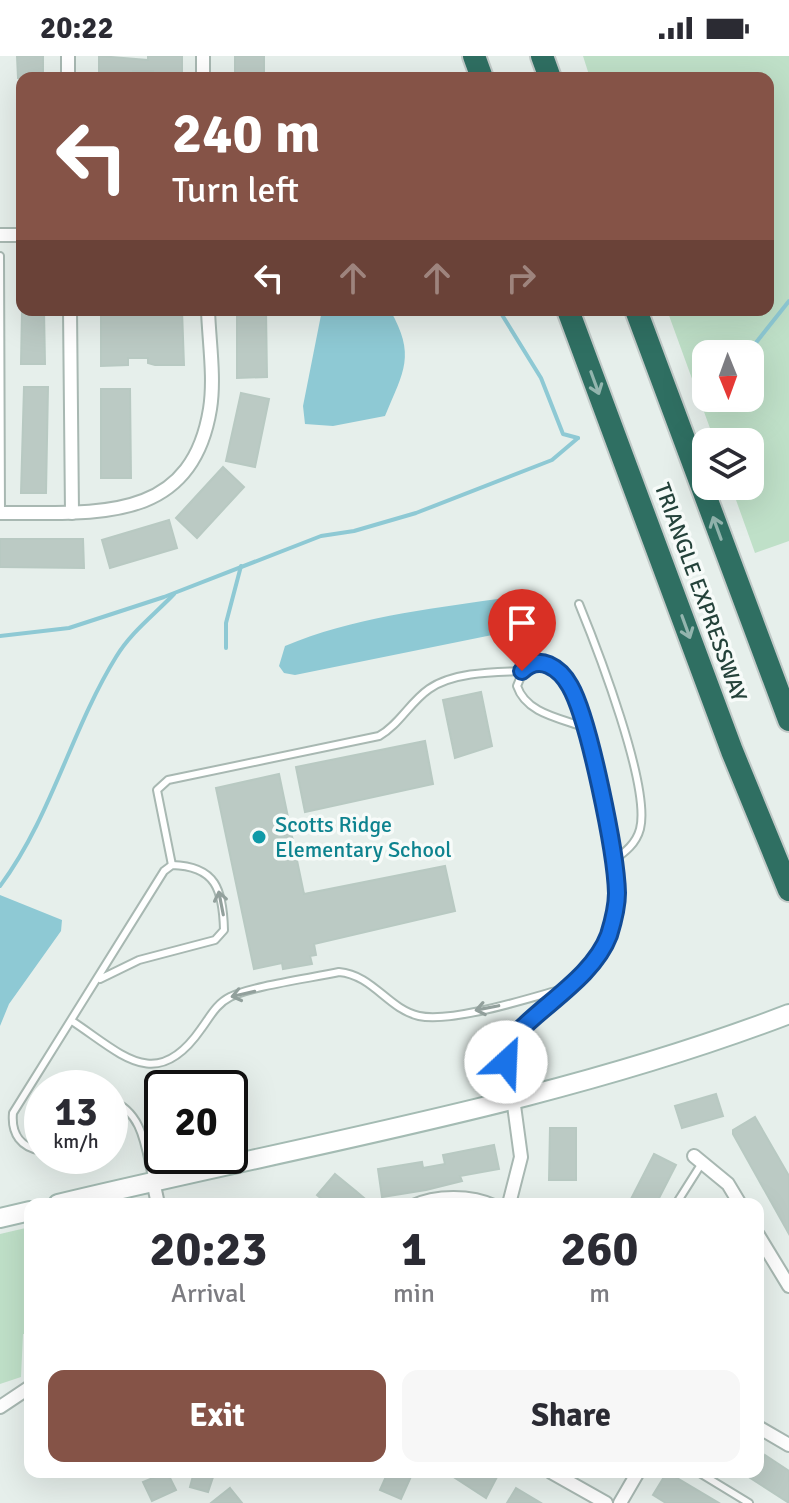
<!DOCTYPE html>
<html lang="en">
<head>
<meta charset="utf-8">
<style>
  body { margin:0; font-family:Signika,sans-serif; background:#f7f7f7; color:#2b2b33; height:100vh; display:flex; flex-direction:column; font-size:30px; white-space:nowrap }
  * { box-sizing:border-box; margin:0 }
  p { font-size:26px; color:#7c7c81 }
  .icon { flex:none; width:44px; height:44px; fill:none; stroke:currentColor; stroke-width:2; stroke-linecap:round; stroke-linejoin:round }
  .map { position:relative; flex:1; overflow:hidden }
  .panel { position:absolute; left:24px; top:1142px; width:740px; height:280px; display:flex; flex-direction:column; background:#fff; border-radius:16px; box-shadow:0 8px 32px #0002 }
  .panel>* { flex:none }
  .hud { position:absolute; left:16px; top:16px; width:758px; height:244px; border-radius:16px; box-shadow:0 8px 32px #0002; background:#855347; color:#fff; overflow:hidden }
  .needle { width:52px; rotate:179deg }
  .fabs { position:absolute; left:692px; top:284px; display:grid; gap:16px }
  .fabs a { display:grid; place-items:center; width:72px; height:72px; border-radius:16px; background:#fff; box-shadow:0 8px 32px #0002; font-size:40px }
  .speed { position:absolute; left:24px; top:1014px; display:flex; gap:16px; font-size:40px; font-weight:700; text-align:center }
  .speed>* { display:grid; place-content:center; width:104px; height:104px; border-radius:50%; background:#fff; box-shadow:0 8px 32px #0002; line-height:1 }
  .speed small { font-size:20px; font-weight:400 }
  .speed .limit { border:4px solid #111; border-radius:12px; background:#fff; color:#111 }
  .pin { position:absolute; display:grid; place-items:center; width:68px; height:68px; color:#fff; margin:-82px -34px; border-radius:50% 50% 50% 0; rotate:-45deg; box-shadow:0 0 8px #0007 }
  .pin .icon { rotate:45deg }
  .me { position:absolute; width:88px; margin:-44px; rotate:25deg; stroke-linejoin:round; filter:drop-shadow(0 0 6px #0008) }
  .turn { display:flex; align-items:center; gap:28px; height:168px; padding:0 24px; font-size:36px }
  .turn .icon { width:104px; height:104px; stroke-width:2.5 }
  .turn b { display:block; font-size:56px; line-height:68px }
  .lanes { display:flex; align-items:center; height:76px; padding:0 24px; background:#0003; justify-content:center; gap:40px; direction:ltr }
  .lanes .off { opacity:.35 }
  .eta { display:flex; justify-content:space-evenly; align-items:center; height:136px; text-align:center }
  .eta b { font-size:48px; font-weight:800; line-height:56px }
  .action { display:flex; gap:16px; margin-top:auto; padding:16px 24px }
  .action a { flex:1; height:92px; border-radius:16px; background:#855347; color:#fff; font-size:32px; font-weight:800; line-height:92px; text-align:center }
  .action a+a { background:#f7f7f7; color:#2b2b33 }
  .status { display:flex; justify-content:space-between; align-items:center; height:56px; padding:0 40px; background:#fff; direction:ltr }
  .status svg { height:22px; fill:currentColor }
  .map>svg:first-child { display:block }
  .green { fill:#bfe0c8; fill-rule:evenodd }
  .water { fill:#8ec9d4 }
  .lines { fill:none; stroke-linecap:round; stroke-linejoin:round }
  .stream { stroke:#8ec9d4; stroke-width:4 }
  .building { fill:#bbcac4; stroke:#b8c9c2; stroke-width:2 }
  .lane-casing { stroke:#a8b8b2; stroke-width:10 }
  .street-casing { stroke:#a8b8b2; stroke-width:16 }
  .secondary-casing { stroke:#a4bbb3; stroke-width:22 }
  .highway-casing { stroke:#c2cac8; stroke-width:26 }
  .lane { stroke:#fff; stroke-width:6 }
  .street { stroke:#fff; stroke-width:12 }
  .secondary { stroke:#fff; stroke-width:18 }
  .highway { stroke:#2f6f62; stroke-width:22 }
  .oneway { stroke:#93b5ae }
  .oneway2 { stroke:#92a09c }
  .route-casing { stroke:#114b97; stroke-width:20 }
  .route { stroke:#1a73e8; stroke-width:14 }
  .culture-dot { fill:#0f9aa8; stroke:#f7fbf9; stroke-width:3 }
  .labels { text-anchor:middle; dominant-baseline:central; stroke-width:7; stroke-linejoin:round; paint-order:stroke }
  .street-label { font-size:22px; fill:#24423a; stroke:#f7fbf9 }
  .culture-label { font-size:22px; fill:#0d838f; stroke:#f7fbf9; text-anchor:start }
</style>
</head>
<body>
<div class="status"><b>20:22</b><svg viewBox="0 0 49 12"><path d="M0 12V9h3v3zM5 12V6h3v6zM10 12V3h3v9zM15 12V0h3v12zM26 1h20v11H26zM47 4h2v5h-2z"/></svg></div>
<div class="map">
<svg width="789" height="1447" viewBox="0 0 789 1447">
  <rect width="100%" height="100%" fill="#e6efeb"/>
  <!-- green -->
  <g class="green">
    <path d="M 583,0 L 789,0 L 789,485 L 755,497 L 731,430 L 750,430 L 750,386 L 715,386 L 667,254 L 768,254 L 768,22 L 590,22 ZM 706,298 L 750,298 L 750,342 L 706,342 Z"/>
    <path d="M 30,1171 L 30,1278 L 23,1278 L 21,1321 L 0,1328 L 0,1178 Z"/>
  </g>
  <!-- water -->
  <g class="water">
    <path d="M 322,254 L 390,254 C 416,299 404,315 385,360 L 333,370 L 305,368 L 303,350 Z"/>
    <path d="M 498,543 L 508,544 L 518,562 L 513,571 L 502,577 L 295,619 L 284,617 L 279,610 L 285,590 C 352,562 426,553 498,543 Z"/>
    <path d="M 0,839 L 62,864 L 61,875 L 9,948 L 0,970 Z"/>
  </g>
  <g class="lines">
    <!-- stream -->
    <g class="stream">
      <path d="M 499,254 L 541,322 L 563,378 L 578,382"/>
      <path d="M 747,298 L 789,245"/>
      <path d="M 697,347 L 706,340"/>
      <path d="M 0,580 L 69,572 L 164,541 L 321,480 L 354,475 L 416,457 L 552,404 L 578,382"/>
      <path d="M 226,592 L 226,567 L 241,510"/>
      <path d="M 0,830 C 51,762 71,674 116,601 C 131,576 154,559 174,538"/>
    </g>
  </g>
  <!-- building -->
  <g class="building">
    <path d="M 17,0 L 43,0 L 43,21 L 18,22 Z"/>
    <path d="M 99,0 L 148,4 L 148,0 L 182,0 L 182,22 L 153,22 L 153,15 L 133,15 L 133,22 L 99,22 Z"/>
    <rect x="235" y="0" width="29" height="22"/>
    <path d="M 22,254 L 44,254 L 45,308 L 21,308 Z"/>
    <path d="M 101,254 L 182,254 L 184,309 L 155,309 L 148,307 L 148,302 L 128,302 L 128,309 L 101,310 Z"/>
    <path d="M 237,254 L 266,254 L 267,321 L 237,322 Z"/>
    <path d="M 24,331 L 48,331 L 46,437 L 21,437 Z"/>
    <path d="M 101,333 L 130,333 L 131,422 L 101,422 Z"/>
    <path d="M 241,337 L 269,343 L 255,411 L 226,405 Z"/>
    <path d="M 223,411 L 244,431 L 197,482 L 176,462 Z"/>
    <path d="M 169,464 L 177,492 L 110,512 L 102,484 Z"/>
    <path d="M 0,483 L 83,483 L 84,512 L 0,511 Z"/>
    <path d="M 481,636 L 492,690 L 455,702 L 443,644 Z"/>
    <path d="M 425,685 L 433,728 L 305,756 L 296,711 Z"/>
    <path d="M 279,718 L 304,838 L 445,810 L 455,855 L 314,888 L 316,899 L 310,900 L 312,908 L 283,913 L 282,907 L 254,913 L 216,732 Z"/>
    <path d="M 716,1038 L 723,1060 L 682,1072 L 675,1050 Z"/>
    <path d="M 755,1061 L 789,1120 L 789,1178 L 733,1078 L 733,1074 Z"/>
    <path d="M 550,1072 L 576,1072 L 576,1124 L 549,1124 Z"/>
    <path d="M 494,1089 L 499,1113 L 460,1120 L 462,1125 L 426,1134 L 382,1141 L 378,1113 L 422,1106 L 423,1112 L 445,1108 L 443,1099 Z"/>
    <path d="M 654,1098 L 676,1109 L 656,1148 L 641,1148 L 631,1143 Z"/>
    <path d="M 335,1118 L 357,1136 L 371,1148 L 328,1148 L 317,1139 Z"/>
    <path d="M 765,1399 L 789,1415 L 789,1447 L 741,1416 L 758,1416 Z"/>
    <path d="M 167,1416 L 176,1434 L 152,1445 L 143,1426 Z"/>
    <path d="M 194,1416 L 214,1418 L 208,1436 L 190,1431 Z"/>
    <path d="M 388,1416 L 413,1416 L 401,1443 L 380,1434 Z"/>
    <path d="M 446,1416 L 488,1416 L 497,1421 L 486,1442 Z"/>
    <path d="M 667,1416 L 719,1447 L 666,1447 L 653,1439 Z"/>
    <path d="M 230,1432 L 242,1447 L 211,1447 Z"/>
    <path d="M 516,1432 L 541,1447 L 507,1447 Z"/>
  </g>
  <g class="lines">
    <!-- lane casing -->
    <g class="lane-casing">
      <g id="lane">
        <path d="M 0,200 L 1,457"/>
        <path d="M 579,548 C 597,592 651,731 640,773 C 636,788 625,796 613,805"/>
        <path d="M 172,809 L 157,734 L 168,724 L 379,680 C 399,669 410,646 429,633 C 453,616 495,616 522,615"/>
        <path d="M 72,965 C 122,998 156,1038 201,973 C 210,961 216,948 230,941 C 251,930 312,922 339,916 C 373,919 388,953 419,960 C 451,967 527,943 559,934"/>
        <path d="M 513,1042 C 510,1025 503,1005 510,988 C 513,979 522,971 529,964 C 560,933 604,909 614,863 C 625,812 596,724 584,671 C 577,643 569,621 543,606 L 524,613 L 517,630 C 526,657 559,662 584,671"/>
        <path d="M 110,1044 C 143,1056 145,1090 152,1121"/>
        <path d="M 42,1095 C 21,1092 11,1078 13,1057 L 164,815 L 172,809 C 216,810 223,834 224,874 L 215,884 L 139,904 L 100,923"/>
        <path d="M 410,1148 C 436,1136 471,1136 497,1148"/>
        <path d="M 676,1148 L 702,1107"/>
        <path d="M 698,1416 L 749,1447"/>
      </g>
    </g>
    <!-- street casing -->
    <g class="street-casing">
      <g id="street">
        <path d="M 68,0 L 68,22"/>
        <path d="M 203,0 L 203,22"/>
        <path d="M 0,179 L 22,179"/>
        <path d="M 70,254 L 72,457"/>
        <path d="M 0,457 C 92,456 191,470 210,353 C 215,322 209,285 208,254"/>
        <path d="M 694,1100 L 728,1128 L 740,1148"/>
        <path d="M 153,1125 L 158,1148"/>
        <path d="M 509,1148 L 521,1101 L 513,1042"/>
        <path d="M 758,1179 L 789,1230"/>
        <path d="M 0,1351 L 30,1331"/>
        <path d="M 758,1371 L 789,1389"/>
        <path d="M 551,1416 L 606,1447"/>
        <path d="M 620,1447 L 638,1416"/>
      </g>
    </g>
    <!-- secondary casing -->
    <g class="secondary-casing">
      <g id="secondary">
        <path d="M 58,1148 C 302,1089 554,1048 789,958"/>
        <path d="M 0,1162 L 30,1155"/>
      </g>
    </g>
    <!-- highway casing -->
    <g class="highway-casing">
      <g id="highway">
        <path d="M 474,0 L 482,22"/>
        <path d="M 542,0 L 550,22"/>
        <path d="M 568,254 L 732,695 L 789,834"/>
        <path d="M 636,254 L 789,664"/>
      </g>
    </g>
    <!-- lane -->
    <use href="#lane" class="lane"/>
    <!-- street -->
    <use href="#street" class="street"/>
    <!-- secondary -->
    <use href="#secondary" class="secondary"/>
    <!-- highway -->
    <use href="#highway" class="highway"/>
  </g>
  <!-- one-way arrows -->
  <defs><path id="oneway-shaft" d="M-6 0H5M1.5-3L5.5 0L1.5 3" fill="none" stroke-width="1.6" stroke-linecap="round" stroke-linejoin="round" transform="scale(2)"/></defs>
  <g class="oneway">
    <use href="#oneway-shaft" transform="translate(595 327) rotate(70)"/>
    <use href="#oneway-shaft" transform="translate(717 472) rotate(-110)"/>
    <use href="#oneway-shaft" transform="translate(686 571) rotate(70)"/>
  </g>
  <g class="oneway2">
    <use href="#oneway-shaft" transform="translate(221 847) rotate(-101)"/>
    <use href="#oneway-shaft" transform="translate(243 938) rotate(167)"/>
    <use href="#oneway-shaft" transform="translate(487 952) rotate(169)"/>
  </g>
  <g class="lines">
    <!-- route casing -->
    <g class="route-casing">
      <path id="route" d="M 506,1006 L 510,988 L 518,976 C 547,946 594,919 609,879 C 613,866 617,851 617,837 C 616,797 589,663 570,630 C 560,612 539,597 522,615"/>
    </g>
    <!-- route -->
    <use href="#route" class="route"/>
  </g>
  <!-- markers -->
  <circle class="culture-dot" cx="259" cy="781" r="8"/>
  <g class="labels">
    <!-- street labels -->
    <g class="street-label">
      <text transform="translate(701 536) rotate(70)">TRIANGLE EXPRESSWAY</text>
    </g>
    <!-- culture labels -->
    <g class="culture-label">
      <text x="275" y="768">Scotts Ridge<tspan x="275" dy="25">Elementary School</tspan></text>
    </g>
  </g>
</svg>
<div class="fabs">
<a><svg class="needle" viewBox="-14 -14 28 28"><path d="M0-13l5 13h-10z" fill="#e53935"/><path d="M0 13l5-13h-10z" fill="#7c7c81"/></svg></a>
<a><svg class="icon" aria-label="layers" viewBox="0 0 24 24"><path d="M12 4l9 5-9 5-9-5zM3 14l9 5 9-5"/></svg></a>
</div>
<div class="speed"><div>13<small>km/h</small></div><div class="limit">20</div></div>
<div class="pin" style="left:522px;top:615px;background:#d93025"><svg class="icon" aria-label="arrive" viewBox="0 0 24 24"><path d="M6 21V4h12l-3 4 3 4H6"/></svg></div>
<svg class="me" style="left:506px;top:1006px" viewBox="-20 -20 40 40"><circle r="19" fill="#fff"/><path d="M0-13L10 11 0 6-10 11z" fill="#1a73e8"/></svg>
<div class="hud">
<div class="turn"><svg class="icon" aria-label="left" viewBox="0 0 24 24"><path d="M17 20v-9H6M10 6l-5 5 5 5"/></svg><div><b>240 m</b>Turn left</div></div>
<div class="lanes"><svg class="icon" aria-label="left" viewBox="0 0 24 24"><path d="M17 20v-9H6M10 6l-5 5 5 5"/></svg><svg class="icon off" aria-label="ahead" viewBox="0 0 24 24"><path d="M12 20V5M6 11l6-6 6 6"/></svg><svg class="icon off" aria-label="ahead" viewBox="0 0 24 24"><path d="M12 20V5M6 11l6-6 6 6"/></svg><svg class="icon off" aria-label="right" viewBox="0 0 24 24"><path d="M7 20v-9h11M14 6l5 5-5 5"/></svg></div>
</div>
<section class="panel">
<div class="eta">
<div><b>20:23</b><p>Arrival</p></div>
<div><b>1</b><p>min</p></div>
<div><b>260</b><p>m</p></div>
</div>
<div class="action"><a>Exit</a><a>Share</a></div>
</section>
</div>
</body>
</html>
